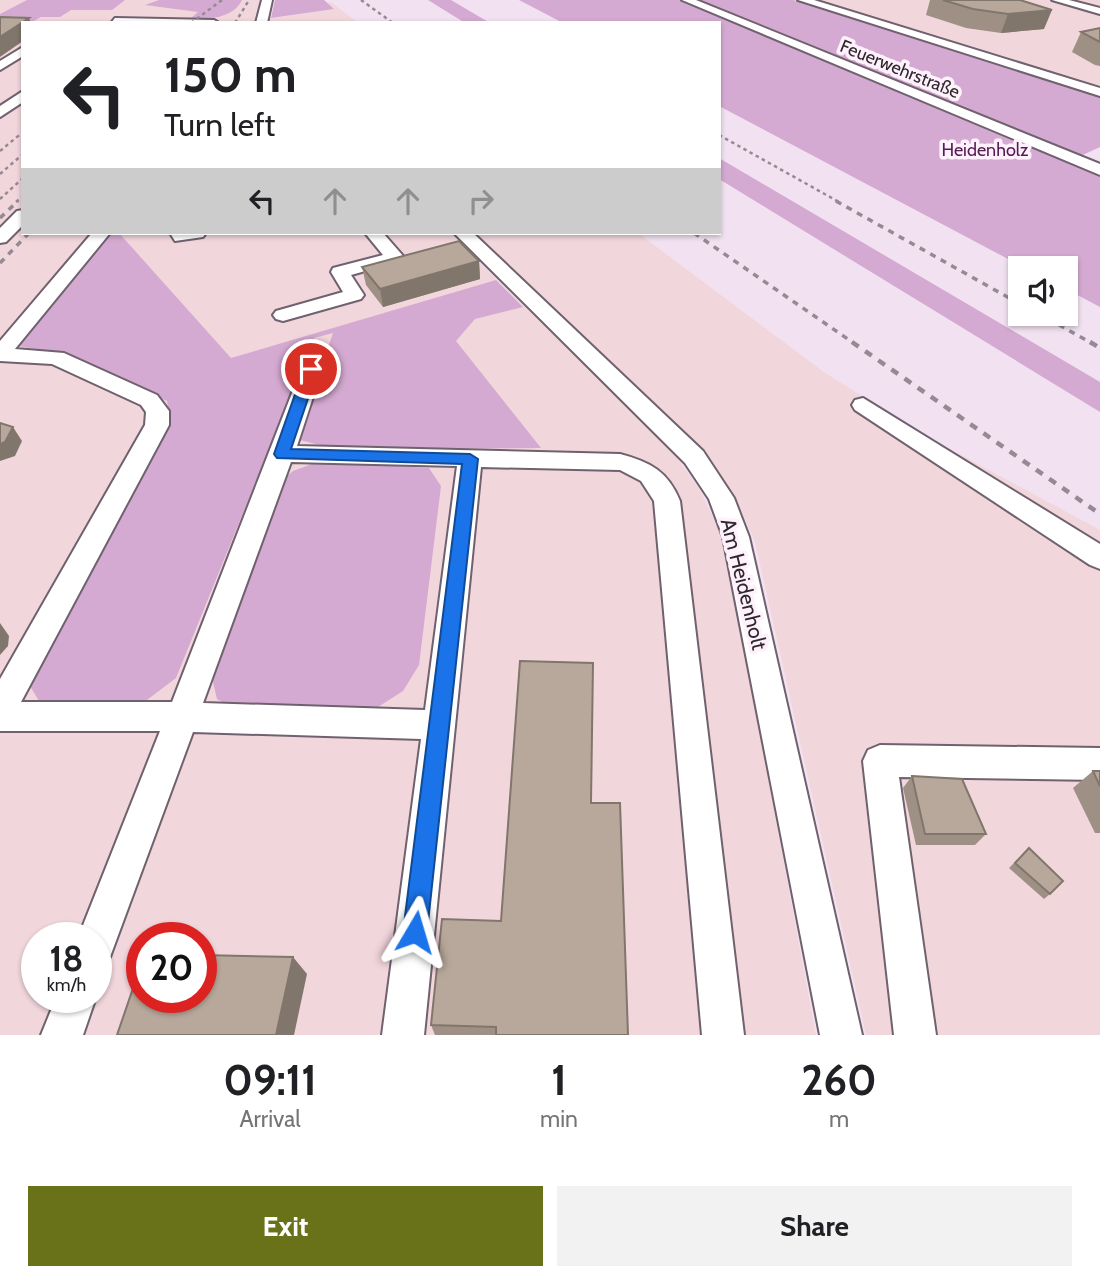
<!DOCTYPE html>
<html lang="en">
<head>
<meta charset="utf-8">
<style>
  body { margin:0; font-family:Cabin,sans-serif; background:#f2f2f2; color:#202124; height:100vh; display:flex; flex-direction:column; font-size:26px; white-space:nowrap }
  * { box-sizing:border-box; margin:0 }
  p { font-size:23px; color:#757577 }
  .icon { flex:none; width:38px; height:38px; fill:none; stroke:currentColor; stroke-width:2; stroke-linecap:round; stroke-linejoin:round }
  .map { position:relative; height:1035px; overflow:hidden }
  .side { display:flex; flex-direction:column; background:#fff; flex:1 }
  .side>* { flex:none }
  .hud { position:absolute; left:21px; top:21px; width:700px; height:214px; border-radius:0px; box-shadow:0 2px 5px #0004; background:#fff; color:#202124; overflow:hidden }
  .buttons { position:absolute; left:1008px; top:256px; display:grid; gap:14px }
  .buttons a { display:grid; place-items:center; width:70px; height:70px; border-radius:0px; background:#fff; box-shadow:0 2px 5px #0004; font-size:35px }
  .speed { position:absolute; left:21px; top:922px; display:flex; gap:14px; font-size:35px; font-weight:700; text-align:center }
  .speed>* { display:grid; place-content:center; width:91px; height:91px; border-radius:50%; background:#fff; box-shadow:0 2px 5px #0004; line-height:1 }
  .speed small { font-size:18px; font-weight:400 }
  .speed .limit { border:10px solid #d22; background:#fff; color:#111 }
  .pin { position:absolute; display:grid; place-items:center; width:60px; height:60px; color:#fff; margin:-30px; border:4px solid #fff; border-radius:50%; box-shadow:0 2px 7px #0007 }
  .me { position:absolute; width:77px; margin:-38px; rotate:7deg; stroke-linejoin:round; filter:drop-shadow(0 0 5px #0008) }
  .turn { display:flex; align-items:center; gap:24px; height:147px; padding:0 28px; font-size:32px }
  .turn .icon { width:91px; height:91px; stroke-width:2.5 }
  .turn b { display:block; font-size:49px; line-height:60px }
  .lanes { display:flex; align-items:center; height:66px; padding:0 28px; background:#0003; justify-content:center; gap:35px; direction:ltr }
  .lanes .off { opacity:.35 }
  .eta { display:flex; justify-content:space-evenly; align-items:center; height:119px; text-align:center }
  .eta b { font-size:42px; font-weight:700; line-height:49px }
  .action { display:flex; gap:14px; margin-top:auto; padding:14px 28px }
  .action a { flex:1; height:80px; border-radius:0px; background:#6a7219; color:#fff; font-size:28px; font-weight:700; line-height:80px; text-align:center }
  .action a+a { background:#f2f2f2; color:#202124 }
  .map>svg:first-child { display:block }
  .industrial { fill:#f1d6dc; fill-rule:evenodd }
  .green { fill:#d5aad2 }
  .lines { fill:none; stroke-linecap:round; stroke-linejoin:round }
  .minor-casing { stroke:#6f616e; stroke-width:4 }
  .minor { fill:#fff; fill-rule:evenodd }
  .rail-far2 { stroke:#958a94; stroke-width:2.5; stroke-dasharray:3.5 3.5; stroke-linecap:butt }
  .rail-far1 { stroke:#958a94; stroke-width:3.5; stroke-dasharray:6 6; stroke-linecap:butt }
  .rail { stroke:#958a94; stroke-width:4.5; stroke-dasharray:8 8; stroke-linecap:butt }
  .wall { fill:#9e9085 }
  .shaded-wall { fill:#81766c }
  .building { fill:#b8a89b; stroke:#81766c; stroke-width:2 }
  .route { fill:#1a73e8; stroke:#114b97; stroke-width:2 }
  .labels { text-anchor:middle; dominant-baseline:central; stroke-width:7; stroke-linejoin:round; paint-order:stroke }
  .far-street-label { font-size:18px; fill:#2e282d; stroke:#fef1fc }
  .far-park-label { font-size:18px; fill:#561a55; stroke:#fef1fc }
  .street-label { font-size:21px; fill:#2e282d; stroke:#fef1fc }
</style>
</head>
<body>
<div class="map">
<svg width="1100" height="1035" viewBox="0 0 1100 1035">
  <rect width="100%" height="100%" fill="#f2e2f1"/>
  <!-- industrial -->
  <g class="industrial">
    <path d="M 0,0 L 263,0 L 256,23 L 23,23 L 23,233 L 450,233 L 674,453 L 701,492 L 724,541 L 816,1035 L 0,1035 ZM 37,938 L 96,938 L 96,998 L 37,998 ZM 142,938 L 201,938 L 201,998 L 142,998 Z"/>
    <path d="M 793,0 L 1100,0 L 1100,97 Z"/>
    <path d="M 331,2 L 358,23 L 266,23 L 266,19 L 333,9 L 327,3 Z"/>
    <path d="M 475,233 L 638,233 L 824,372 L 917,431 L 1100,530 L 1100,1035 L 866,1035 L 755,542 L 736,498 L 706,454 Z"/>
  </g>
  <!-- green -->
  <g class="green">
    <path d="M 27,0 L 125,0 L 112,10 L 71,10 L 60,17 L 41,17 L 30,23 L 0,24 L 0,14 Z"/>
    <path d="M 159,0 L 242,0 C 233,19 208,19 190,19 L 198,12 L 145,5 Z"/>
    <path d="M 275,0 L 324,0 L 334,9 L 271,18 Z"/>
    <path d="M 428,0 L 451,0 L 490,23 L 465,23 Z"/>
    <path d="M 519,0 L 793,0 L 1100,97 L 1100,147 L 1072,160 L 1100,172 L 1100,307 L 1066,289 L 1066,268 L 1025,268 L 719,106 L 719,23 L 563,23 Z"/>
    <path d="M 719,158 L 1100,382 L 1100,412 L 719,179 Z"/>
    <path d="M 107,233 L 119,233 L 231,358 L 496,280 L 523,307 L 475,319 L 456,341 L 541,448 L 335,449 L 296,439 L 333,333 L 314,338 L 176,678 L 143,703 L 39,701 L 27,681 L 170,419 L 167,401 L 63,354 L 18,346 Z"/>
    <path d="M 320,461 L 429,468 L 441,486 L 419,665 L 403,691 L 378,707 L 238,711 L 217,699 L 212,678 L 278,484 L 293,471 Z"/>
  </g>
  <g class="lines">
    <!-- minor casing -->
    <g class="minor-casing">
      <g id="minor">
        <path d="M 262,0 L 272,0 L 267,23 L 256,23 Z"/>
        <path d="M 682,0 L 696,0 L 1100,164 L 1100,175 Z"/>
        <path d="M 798,0 L 814,0 L 1100,88 L 1100,96 Z"/>
        <path d="M 1052,0 L 1069,0 L 1100,8 L 1100,14 Z"/>
        <path d="M 115,18 L 214,20 L 219,23 L 111,23 Z"/>
        <path d="M 23,47 L 23,56 L 0,70 L 0,61 Z"/>
        <path d="M 23,91 L 23,102 L 0,117 L 0,106 Z"/>
        <path d="M 23,210 L 23,225 L 6,242 L 0,243 L 0,228 L 17,211 Z"/>
        <path d="M 92,233 L 110,233 L 15,349 L 64,353 L 157,395 L 169,411 L 169,425 L 21,702 L 172,702 L 311,344 L 318,342 L 329,348 L 297,446 L 620,454 C 650,462 668,471 680,501 L 744,1035 L 702,1035 L 654,501 L 641,481 L 620,470 L 481,467 L 424,1035 L 382,1035 L 421,739 L 193,732 L 110,957 L 96,963 L 96,938 L 78,938 L 160,731 L 0,731 L 0,679 L 145,425 L 146,412 L 141,405 L 52,364 L 0,361 L 0,341 ZM 291,462 L 457,466 L 425,710 L 203,703 Z"/>
        <path d="M 170,233 L 206,233 L 203,237 L 175,241 Z"/>
        <path d="M 365,233 L 383,233 L 404,257 L 401,261 L 351,275 L 364,295 L 361,299 L 283,321 L 276,319 L 273,315 L 276,311 L 343,292 L 331,272 L 333,268 L 383,255 Z"/>
        <path d="M 454,233 L 473,233 L 703,451 L 734,498 L 749,537 L 862,1035 L 820,1035 L 723,537 L 709,499 L 685,463 Z"/>
        <path d="M 863,398 L 1100,544 L 1100,569 L 1090,565 L 855,410 L 852,405 L 855,400 Z"/>
        <path d="M 880,745 L 1100,748 L 1100,780 L 899,777 L 936,1035 L 894,1035 L 863,761 L 868,750 Z"/>
        <path d="M 56,998 L 96,997 L 83,1035 L 41,1035 Z"/>
      </g>
    </g>
    <!-- minor -->
    <use href="#minor" class="minor"/>
    <!-- rail-far2 -->
    <g class="rail-far2">
      <path d="M 361,0 L 393,23"/>
      <path d="M 191,23 L 222,0"/>
      <path d="M 235,23 L 249,0"/>
      <path d="M 719,135 L 839,202"/>
      <path d="M 0,151 L 23,132"/>
      <path d="M 0,174 L 23,154"/>
      <path d="M 0,199 L 23,178"/>
      <path d="M 16,202 L 23,196"/>
    </g>
    <!-- rail-far1 -->
    <g class="rail-far1">
      <path d="M 836,201 L 1020,304"/>
      <path d="M 0,218 L 18,201"/>
      <path d="M 694,233 L 855,344"/>
      <path d="M 0,263 L 29,233"/>
      <path d="M 1038,313 L 1093,344"/>
    </g>
    <!-- rail -->
    <g class="rail">
      <path d="M 852,342 L 1100,514"/>
      <path d="M 1090,342 L 1100,348"/>
    </g>
  </g>
  <!-- wall -->
  <g class="wall">
    <path d="M 930,0 L 1020,0 L 1044,29 L 1001,33 L 966,28 L 926,15 Z"/>
    <path d="M 1100,28 L 1100,66 L 1095,65 L 1072,52 L 1081,32 Z"/>
    <path d="M 479,261 L 480,279 L 383,307 L 366,285 L 362,267 Z"/>
    <path d="M 1093,771 L 1100,771 L 1100,833 L 1095,833 L 1073,788 Z"/>
    <path d="M 912,776 L 986,834 L 975,845 L 916,845 L 903,788 Z"/>
    <path d="M 591,803 L 628,1035 L 435,1035 L 431,1025 L 501,921 Z"/>
    <path d="M 1029,848 L 1050,894 L 1044,899 L 1009,868 Z"/>
  </g>
  <!-- shaded-wall -->
  <g class="shaded-wall">
    <path d="M 1052,10 L 1044,29 L 1001,33 L 1008,14 Z"/>
    <path d="M 29,18 L 31,23 L 23,23 L 23,41 L 0,57 L 0,37 Z"/>
    <path d="M 479,261 L 480,279 L 383,307 L 380,289 Z"/>
    <path d="M 13,427 L 22,441 L 15,456 L 0,461 L 0,444 Z"/>
    <path d="M 0,623 L 9,636 L 8,646 L 0,655 Z"/>
    <path d="M 293,957 L 307,974 L 294,1035 L 276,1035 Z"/>
  </g>
  <!-- building -->
  <g class="building">
    <path d="M 943,0 L 1020,0 L 1052,10 L 1008,14 L 973,9 Z"/>
    <path d="M 0,17 L 29,18 L 0,37 Z"/>
    <path d="M 1100,28 L 1100,42 L 1081,32 Z"/>
    <path d="M 459,241 L 479,261 L 380,289 L 362,267 Z"/>
    <path d="M 0,423 L 13,427 L 5,442 L 0,444 Z"/>
    <path d="M 520,661 L 593,663 L 591,803 L 620,803 L 628,1035 L 496,1035 L 496,1027 L 431,1025 L 442,919 L 501,921 Z"/>
    <path d="M 1093,771 L 1100,771 L 1100,786 Z"/>
    <path d="M 912,776 L 962,779 L 986,834 L 925,834 Z"/>
    <path d="M 1029,848 L 1063,881 L 1050,894 L 1015,863 Z"/>
    <path d="M 201,955 L 293,957 L 276,1035 L 117,1035 L 142,962 L 142,998 L 201,998 Z"/>
  </g>
  <!-- route -->
  <path class="route" d="M 311,365 L 318,369 L 291,449 L 470,454 L 478,459 L 427,932 L 424,940 L 415,943 L 407,940 L 403,932 L 462,464 L 277,458 L 274,454 L 304,369 Z"/>
  <g class="labels">
    <!-- far-street labels -->
    <g class="far-street-label">
      <text transform="translate(900 69) rotate(22)">Feuerwehrstraße</text>
    </g>
    <!-- far-park labels -->
    <g class="far-park-label">
      <text x="985" y="150">Heidenholz</text>
    </g>
    <!-- street labels -->
    <g class="street-label">
      <text transform="translate(744 584) rotate(76)">Am Heidenholt</text>
    </g>
  </g>
</svg>
<div class="buttons">
<a><svg class="icon" aria-label="sound" viewBox="0 0 24 24"><path d="M4 9h4l5-4v14l-5-4H4zM17 9q2 3 0 6"/></svg></a>
</div>
<div class="speed"><div>18<small>km/h</small></div><div class="limit">20</div></div>
<div class="pin" style="left:311px;top:369px;background:#d93025"><svg class="icon" aria-label="arrive" viewBox="0 0 24 24"><path d="M6 21V4h12l-3 4 3 4H6"/></svg></div>
<svg class="me" style="left:415px;top:932px" viewBox="-20 -20 40 40"><path d="M0-17L14 15 0 8-14 15z" fill="#1a73e8" stroke="#fff" stroke-width="4"/></svg>
<div class="hud">
<div class="turn"><svg class="icon" aria-label="left" viewBox="0 0 24 24"><path d="M17 20v-9H6M10 6l-5 5 5 5"/></svg><div><b>150 m</b>Turn left</div></div>
<div class="lanes"><svg class="icon" aria-label="left" viewBox="0 0 24 24"><path d="M17 20v-9H6M10 6l-5 5 5 5"/></svg><svg class="icon off" aria-label="ahead" viewBox="0 0 24 24"><path d="M12 20V5M6 11l6-6 6 6"/></svg><svg class="icon off" aria-label="ahead" viewBox="0 0 24 24"><path d="M12 20V5M6 11l6-6 6 6"/></svg><svg class="icon off" aria-label="right" viewBox="0 0 24 24"><path d="M7 20v-9h11M14 6l5 5-5 5"/></svg></div>
</div>
</div>
<section class="side">
<div class="eta">
<div><b>09:11</b><p>Arrival</p></div>
<div><b>1</b><p>min</p></div>
<div><b>260</b><p>m</p></div>
</div>
<div class="action"><a>Exit</a><a>Share</a></div>
</section>
</body>
</html>
